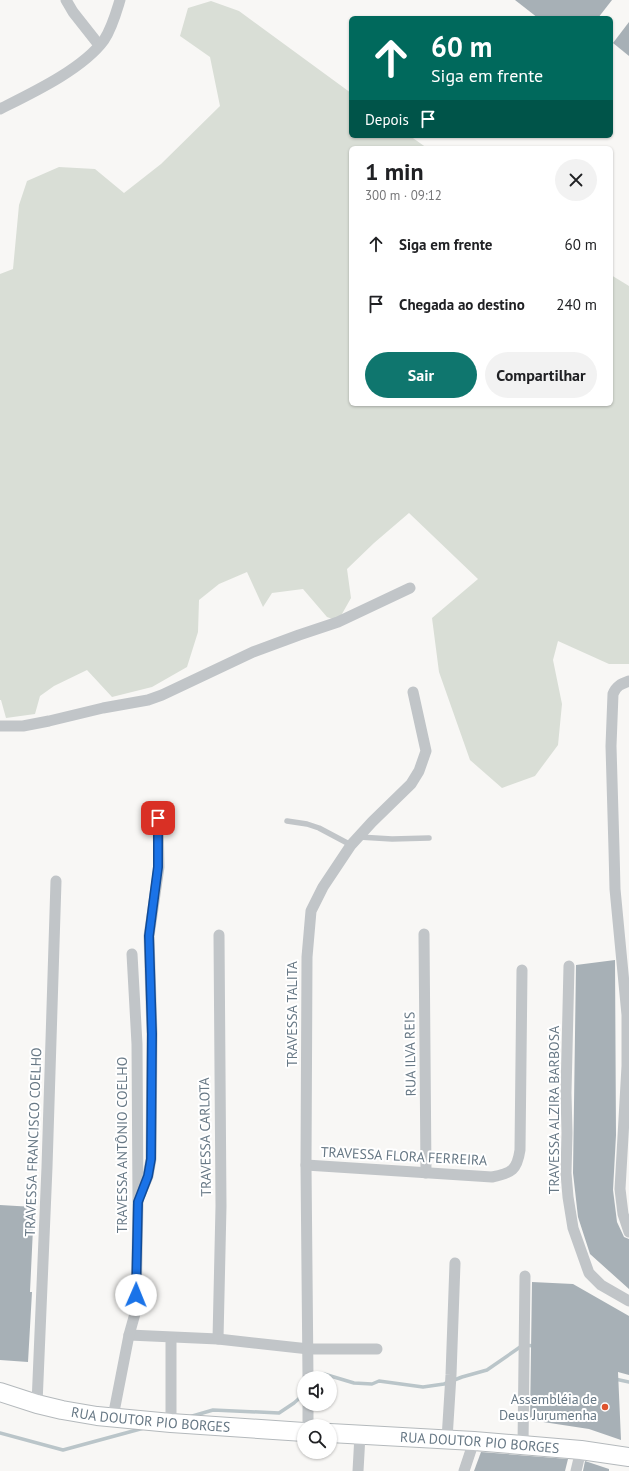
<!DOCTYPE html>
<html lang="pt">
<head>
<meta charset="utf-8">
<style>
  body { margin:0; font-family:"PT Sans",sans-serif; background:#f2f2f2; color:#202124; height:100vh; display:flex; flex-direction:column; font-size:15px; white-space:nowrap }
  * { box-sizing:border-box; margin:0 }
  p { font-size:13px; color:#757577 }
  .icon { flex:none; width:22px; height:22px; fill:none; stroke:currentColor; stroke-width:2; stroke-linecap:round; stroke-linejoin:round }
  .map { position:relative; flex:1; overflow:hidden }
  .drawer { position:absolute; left:349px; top:146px; width:264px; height:260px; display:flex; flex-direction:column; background:#fff; border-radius:6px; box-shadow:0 1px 3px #0004 }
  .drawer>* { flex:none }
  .hud { position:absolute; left:349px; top:16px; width:264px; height:122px; border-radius:6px; box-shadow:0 1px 3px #0004; background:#00695c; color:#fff; overflow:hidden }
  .buttons { position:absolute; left:297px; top:1371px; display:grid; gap:8px }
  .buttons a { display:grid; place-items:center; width:40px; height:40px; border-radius:50%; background:#fff; box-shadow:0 1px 3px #0004; font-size:20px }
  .pin { position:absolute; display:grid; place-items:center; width:34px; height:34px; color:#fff; margin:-17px; border-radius:8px; box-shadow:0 2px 6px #0006 }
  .me { position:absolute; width:44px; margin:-22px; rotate:1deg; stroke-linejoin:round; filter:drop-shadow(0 0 3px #0008) }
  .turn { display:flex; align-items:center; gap:14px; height:84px; padding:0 16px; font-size:18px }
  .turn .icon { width:52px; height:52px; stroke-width:2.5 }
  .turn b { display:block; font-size:28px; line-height:34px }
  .then { display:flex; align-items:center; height:38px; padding:0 16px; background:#0003; gap:8px; font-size:15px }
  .round { display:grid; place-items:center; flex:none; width:42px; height:42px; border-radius:21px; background:#f2f2f2 }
  .headline { display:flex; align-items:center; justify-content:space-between; height:68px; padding:0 16px }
  h1 { font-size:24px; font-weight:600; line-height:30px }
  .action { display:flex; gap:8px; margin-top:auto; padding:8px 16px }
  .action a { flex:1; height:46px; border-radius:24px; background:#0f766e; color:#fff; font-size:16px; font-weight:600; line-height:46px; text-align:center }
  .action a+a { background:#f2f2f2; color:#202124 }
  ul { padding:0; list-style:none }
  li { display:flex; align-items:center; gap:12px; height:60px; padding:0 16px }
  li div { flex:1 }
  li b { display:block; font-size:15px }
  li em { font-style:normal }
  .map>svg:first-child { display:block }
  .green { fill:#d9ded6 }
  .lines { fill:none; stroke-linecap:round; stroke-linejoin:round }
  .stream { stroke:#bac5c9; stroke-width:3.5 }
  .building { fill:#a7b0b6 }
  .primary-casing { stroke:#b4b9bc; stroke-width:20 }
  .lane { stroke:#c1c5c8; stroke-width:5.5 }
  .street { stroke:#c1c5c8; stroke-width:11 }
  .primary { stroke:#fff; stroke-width:18 }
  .route-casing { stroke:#114b97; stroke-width:10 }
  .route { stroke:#1a73e8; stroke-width:7 }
  .poi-dot { fill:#de532e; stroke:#fff; stroke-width:1.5 }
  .labels { text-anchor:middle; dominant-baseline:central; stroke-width:4; stroke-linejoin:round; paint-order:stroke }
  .street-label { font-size:14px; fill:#677885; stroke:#fff }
  .poi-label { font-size:14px; fill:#677885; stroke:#fff; text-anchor:end }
</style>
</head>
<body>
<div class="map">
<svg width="629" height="1471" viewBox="0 0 629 1471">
  <rect width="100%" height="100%" fill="#f8f7f5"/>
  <!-- green -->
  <path class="green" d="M 211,1 L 239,11 L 351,93 L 351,136 L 410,136 L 427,148 L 351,148 L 351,404 L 611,404 L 611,275 L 629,286 L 629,664 L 609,664 L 558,641 L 553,660 L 562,704 L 558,745 L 535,776 L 502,788 L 470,760 L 439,672 L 432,618 L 478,579 L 409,513 L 374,543 L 347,569 L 351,598 L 338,621 L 327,617 L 303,589 L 272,593 L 263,607 L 247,572 L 219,584 L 199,600 L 198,632 L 187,667 L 152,687 L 112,697 L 87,670 L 54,686 L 40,696 L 35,714 L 6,718 L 1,700 L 0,700 L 0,274 L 13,269 L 19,205 L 27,181 L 59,167 L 95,169 L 124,193 L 161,164 L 220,106 L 210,57 L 180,36 L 188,8 Z"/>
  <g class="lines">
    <!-- stream -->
    <g class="stream">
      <path d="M 320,1378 L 324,1374 L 354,1383 L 372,1384 L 379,1381 L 423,1387 L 444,1384 L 462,1377 L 487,1370 L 523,1345 L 535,1346"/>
      <path d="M 615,1379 L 629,1382"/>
      <path d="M 189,1417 L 213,1410 L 279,1413 L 294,1403 L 304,1394"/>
      <path d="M 0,1433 L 63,1450 L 144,1428"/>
    </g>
  </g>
  <!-- building -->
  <g class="building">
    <path d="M 515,0 L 612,0 L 598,18 L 538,18 Z"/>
    <path d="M 629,22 L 629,56 L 613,43 Z"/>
    <path d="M 615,960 L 616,1135 L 613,1190 L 617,1222 L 624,1237 L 629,1239 L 629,1289 L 590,1254 L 578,1217 L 573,1173 L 576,965 Z"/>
    <path d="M 0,1205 L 34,1207 L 30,1292 L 32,1292 L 28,1362 L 0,1360 Z"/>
    <path d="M 532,1282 L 573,1284 L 629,1316 L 629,1375 L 618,1372 L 621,1440 L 589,1429 L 530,1420 Z"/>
    <path d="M 481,1452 L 568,1459 L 565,1471 L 474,1471 Z"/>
    <path d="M 585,1461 L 609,1469 L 609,1471 L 583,1471 Z"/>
  </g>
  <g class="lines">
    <!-- primary casing -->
    <g class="primary-casing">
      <g id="primary">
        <path id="s1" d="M 0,1392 L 37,1404 L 62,1410 L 97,1416 L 171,1423 L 304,1432"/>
        <path id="s2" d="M 330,1433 L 474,1441 L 581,1450 L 629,1457"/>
      </g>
    </g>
    <!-- lane -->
    <g class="lane">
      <path d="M 287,821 L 307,824 L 319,828 L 351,845"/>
      <path d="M 359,837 L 392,839 L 429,838"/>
    </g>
    <!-- street -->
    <g class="street">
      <path d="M 66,0 L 73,12 L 99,45"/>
      <path d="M 0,109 C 32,93 83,69 104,40 C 112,28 116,13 120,0"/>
      <path d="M 629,681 C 621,684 616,686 613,694 L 611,746 L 614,849 L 615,889 L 627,1015 L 627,1066 L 620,1189 L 623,1214 L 629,1232"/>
      <path d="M 0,726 L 23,726 L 49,721 L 103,708 L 148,700 L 162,695 L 253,652 L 299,635 L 338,622 L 410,588"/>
      <path d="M 424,934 L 426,1173"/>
      <path d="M 569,966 L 566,1093 L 567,1133 L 566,1173 L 568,1197 L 573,1228 L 589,1273 L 601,1285 L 629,1301"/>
      <path d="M 306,1165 L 492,1177 C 512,1173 517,1170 520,1150 L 522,970"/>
      <path d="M 140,1195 L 148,1176 L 151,1159 L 152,1034 L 149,936 L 159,867 L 158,818"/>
      <path d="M 129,1335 L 218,1339 L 309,1349 L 377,1349"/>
      <path d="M 171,1338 L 171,1423"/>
      <path d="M 218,1339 L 221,1206 L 219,935"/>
      <path d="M 308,1378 L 306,1165 L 307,957 L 311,911 L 323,887 L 351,845 L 372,822 L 411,784 L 419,771 L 426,751 L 413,692"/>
      <path d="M 37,1404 L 47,1167 L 56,881"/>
      <path d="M 113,1417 L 129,1335 L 136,1310 L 138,1202 L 137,1044 L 132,954"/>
      <path d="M 308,1426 L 308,1404"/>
      <path d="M 447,1439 L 451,1375 L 455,1263"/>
      <path d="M 523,1445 L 525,1276"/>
      <path d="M 358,1471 L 360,1435"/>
      <path d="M 464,1471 L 474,1441"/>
      <path d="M 576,1471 L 581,1450"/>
    </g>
    <!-- primary -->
    <use href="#primary" class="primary"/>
  </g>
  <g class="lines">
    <!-- route casing -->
    <g class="route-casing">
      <path id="route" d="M 136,1295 L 138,1202 L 148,1176 L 151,1159 L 152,1034 L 149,936 L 158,867 L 158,818"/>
    </g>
    <!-- route -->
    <use href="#route" class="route"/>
  </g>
  <!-- markers -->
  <circle class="poi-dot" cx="605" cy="1407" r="4"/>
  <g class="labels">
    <!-- street labels -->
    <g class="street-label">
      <text transform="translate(292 1014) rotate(-90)">TRAVESSA TALITA</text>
      <text transform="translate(410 1054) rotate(-91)">RUA ILVA REIS</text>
      <text transform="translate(554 1110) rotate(-90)">TRAVESSA ALZIRA BARBOSA</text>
      <text transform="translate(205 1137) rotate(-91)">TRAVESSA CARLOTA</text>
      <text transform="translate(33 1142) rotate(-88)">TRAVESSA FRANCISCO COELHO</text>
      <text transform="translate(122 1145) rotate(-90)">TRAVESSA ANTÔNIO COELHO</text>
      <text transform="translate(404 1156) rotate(3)">TRAVESSA FLORA FERREIRA</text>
      <text stroke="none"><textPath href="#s1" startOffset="154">RUA DOUTOR PIO BORGES</textPath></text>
      <text stroke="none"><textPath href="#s2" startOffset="150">RUA DOUTOR PIO BORGES</textPath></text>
    </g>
    <!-- poi labels -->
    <g class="poi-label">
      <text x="597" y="1399">Assembléia de<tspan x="597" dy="16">Deus Jurumenha</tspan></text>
    </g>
  </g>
</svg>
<div class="buttons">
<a><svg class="icon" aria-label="sound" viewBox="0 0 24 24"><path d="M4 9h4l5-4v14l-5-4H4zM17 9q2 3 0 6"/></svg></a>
<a><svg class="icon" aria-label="search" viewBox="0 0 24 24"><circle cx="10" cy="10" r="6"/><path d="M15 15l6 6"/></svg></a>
</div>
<div class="pin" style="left:158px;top:818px;background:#d93025"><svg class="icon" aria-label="arrive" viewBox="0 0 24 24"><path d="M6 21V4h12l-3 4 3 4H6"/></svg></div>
<svg class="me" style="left:136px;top:1295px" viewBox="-20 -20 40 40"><circle r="19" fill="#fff"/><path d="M0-13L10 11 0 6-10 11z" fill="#1a73e8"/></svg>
<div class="hud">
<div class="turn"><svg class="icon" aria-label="ahead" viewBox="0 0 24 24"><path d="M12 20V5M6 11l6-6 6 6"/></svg><div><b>60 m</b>Siga em frente</div></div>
<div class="then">Depois<svg class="icon" aria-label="arrive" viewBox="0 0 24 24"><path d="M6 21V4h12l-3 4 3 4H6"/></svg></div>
</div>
<section class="drawer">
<div class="headline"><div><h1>1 min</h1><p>300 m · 09:12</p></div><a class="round"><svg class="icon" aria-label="close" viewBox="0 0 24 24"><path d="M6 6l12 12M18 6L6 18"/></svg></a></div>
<ul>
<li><svg class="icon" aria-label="ahead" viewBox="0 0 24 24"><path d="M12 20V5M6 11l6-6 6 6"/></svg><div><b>Siga em frente</b></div><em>60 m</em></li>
<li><svg class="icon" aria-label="arrive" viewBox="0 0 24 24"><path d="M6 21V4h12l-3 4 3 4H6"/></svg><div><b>Chegada ao destino</b></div><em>240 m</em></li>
</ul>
<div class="action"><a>Sair</a><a>Compartilhar</a></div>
</section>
</div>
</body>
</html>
